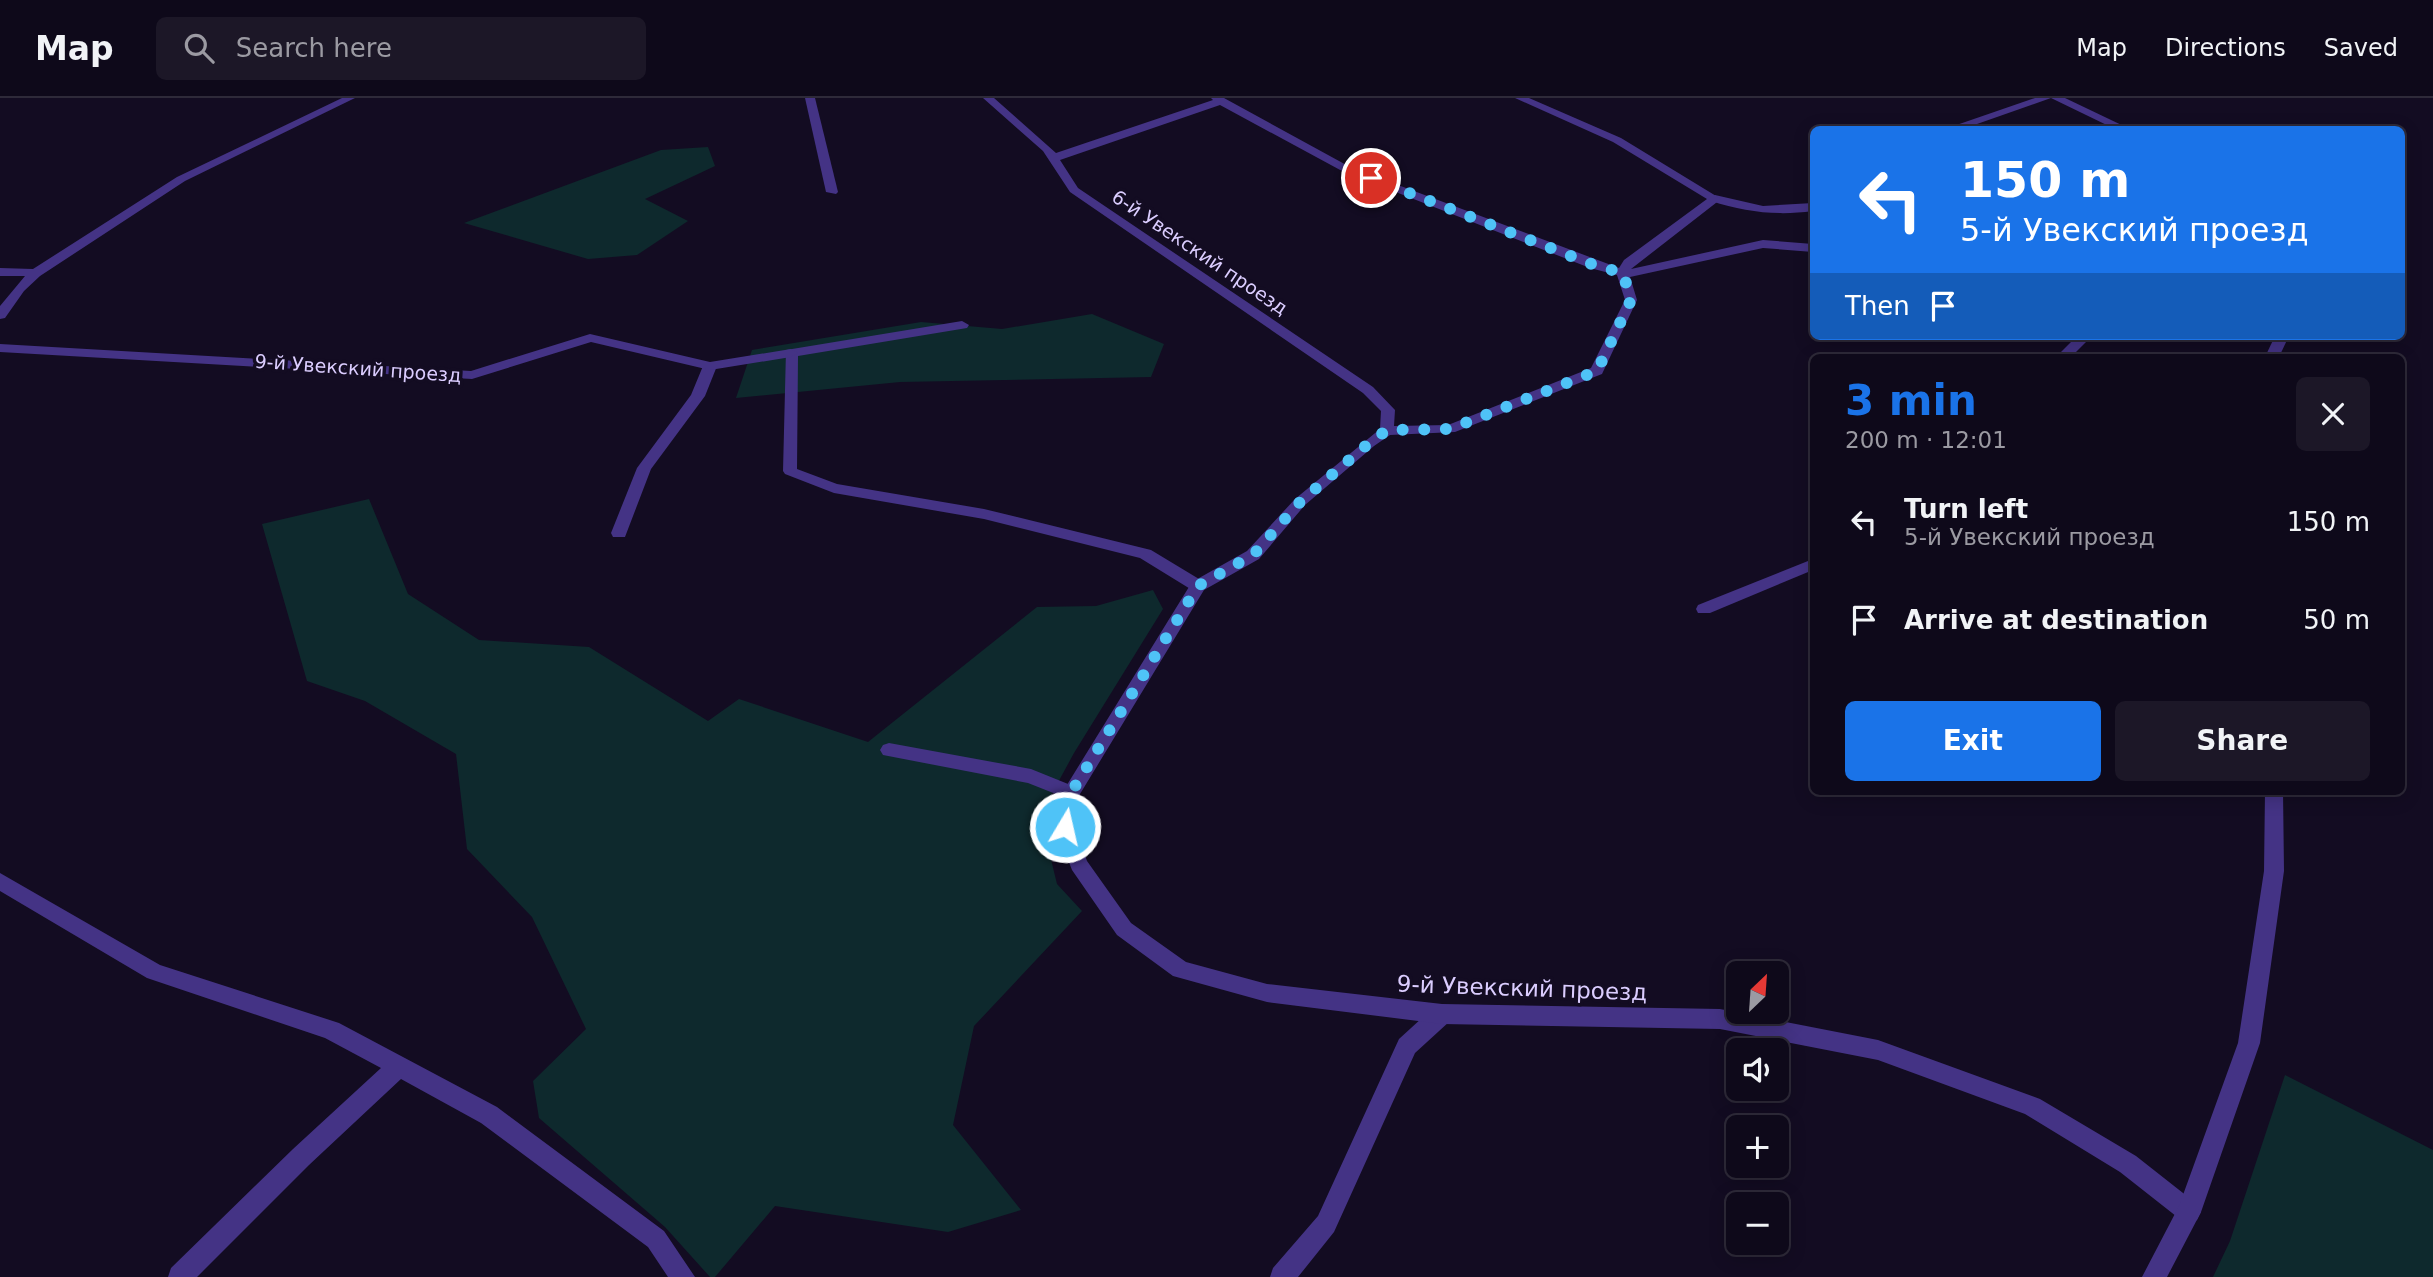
<!DOCTYPE html>
<html lang="en">
<head>
<meta charset="utf-8">
<style>
  body { margin:0; font-family:"DejaVu Sans",sans-serif; background:#1c1727; color:#f1f3f6; height:100vh; display:flex; flex-direction:column; font-size:26px; white-space:nowrap }
  * { box-sizing:border-box; margin:0 }
  p { font-size:23px; color:#9b9aa2 }
  .icon { flex:none; width:38px; height:38px; fill:none; stroke:currentColor; stroke-width:2; stroke-linecap:round; stroke-linejoin:round }
  .map { position:relative; flex:1; overflow:hidden }
  .sheet { position:absolute; left:1810px; top:256px; width:595px; height:441px; display:flex; flex-direction:column; background:#0e091a; border-radius:10px; box-shadow:0 4px 18px #0003,0 0 0 2px #2e2a39 }
  .sheet>* { flex:none }
  .guide { position:absolute; left:1810px; top:28px; width:595px; height:214px; border-radius:10px; box-shadow:0 4px 18px #0003,0 0 0 2px #2e2a39; background:#1a73e8; color:#fff; overflow:hidden }
  .needle { width:46px; rotate:25deg }
  .tools { position:absolute; left:1726px; top:863px; display:grid; gap:14px }
  .tools a { display:grid; place-items:center; width:63px; height:63px; border-radius:10px; background:#0e091a; box-shadow:0 4px 18px #0003,0 0 0 2px #2e2a39; font-size:35px }
  .pin { position:absolute; display:grid; place-items:center; width:60px; height:60px; color:#fff; margin:-30px; border:4px solid #fff; border-radius:50%; box-shadow:0 2px 7px #0007 }
  .me { position:absolute; width:77px; margin:-38px; rotate:9deg; stroke-linejoin:round; filter:drop-shadow(0 0 5px #0008) }
  .turn { display:flex; align-items:center; gap:24px; height:147px; padding:0 35px; font-size:32px }
  .turn .icon { width:91px; height:91px; stroke-width:2.5 }
  .turn b { display:block; font-size:49px; line-height:60px }
  .then { display:flex; align-items:center; height:66px; padding:0 35px; background:#0003; gap:14px; font-size:26px }
  .round { display:grid; place-items:center; flex:none; width:74px; height:74px; border-radius:10px; background:#1c1727 }
  .headline { display:flex; align-items:center; justify-content:space-between; height:119px; padding:0 35px }
  h1 { font-size:42px; font-weight:700; line-height:52px; color:#1a73e8 }
  .button { display:flex; gap:14px; margin-top:auto; padding:14px 35px }
  .button a { flex:1; height:80px; border-radius:10px; background:#1a73e8; color:#fff; font-size:28px; font-weight:700; line-height:80px; text-align:center }
  .button a+a { background:#1c1727; color:#f1f3f6 }
  ul { padding:0; list-style:none }
  li { display:flex; align-items:center; gap:21px; height:98px; padding:0 35px }
  li div { flex:1 }
  li b { display:block; font-size:26px }
  li em { font-style:normal }
  header { display:flex; align-items:center; gap:42px; box-sizing:border-box; height:98px; padding:0 35px; background:#0e091a; border-bottom:2px solid #2e2a39 }
  header strong { font-size:33px }
  nav { display:flex; gap:38px; margin-inline-start:auto; font-size:24px }
  .search { width:490px; height:63px; background:#1c1727; display:flex; align-items:center; gap:18px; box-sizing:border-box; padding:0 24px; border-radius:10px; color:#9b9aa2; font-size:26px }
  .map>svg:first-child { display:block }
  .green { fill:#0e292d }
  .lines { fill:none; stroke-linecap:round; stroke-linejoin:round }
  .service { fill:#443385; fill-rule:evenodd }
  .minor { fill:#443385; fill-rule:evenodd }
  .tertiary { fill:#443385; fill-rule:evenodd }
  .route { stroke:#4fc3f7; stroke-width:12; stroke-dasharray:0 21.6 }
  .labels { text-anchor:middle; dominant-baseline:central; stroke-width:7; stroke-linejoin:round; paint-order:stroke }
  .far-street-label { font-size:19px; fill:#dbcdff; stroke:#130c22 }
  .street-label { font-size:23px; fill:#dbcdff; stroke:#130c22 }
</style>
</head>
<body>
<header>
<strong>Map</strong>
<div class="search"><svg class="icon" aria-label="search" viewBox="0 0 24 24"><circle cx="10" cy="10" r="6"/><path d="M15 15l6 6"/></svg>Search here</div>
<nav><a>Map</a><a>Directions</a><a>Saved</a></nav>
</header>
<div class="map">
<svg width="2433" height="1179" viewBox="0 0 2433 1179">
  <rect width="100%" height="100%" fill="#130c22"/>
  <!-- green -->
  <g class="green">
    <path d="M 708,49 L 715,68 L 645,101 L 688,123 L 637,157 L 588,161 L 464,125 L 661,52 Z"/>
    <path d="M 1092,216 L 1164,246 L 1151,279 L 900,284 L 736,300 L 752,252 L 921,224 L 1002,231 Z"/>
    <path d="M 369,401 L 408,496 L 479,542 L 589,549 L 708,623 L 739,601 L 868,644 L 1037,509 L 1096,508 L 1153,492 L 1163,511 L 1074,655 L 1049,701 L 1045,737 L 1057,786 L 1082,813 L 974,928 L 953,1027 L 1021,1112 L 948,1134 L 775,1108 L 715,1179 L 710,1179 L 665,1129 L 539,1020 L 533,983 L 586,931 L 532,819 L 467,751 L 456,656 L 365,603 L 307,583 L 262,426 Z"/>
    <path d="M 2285,977 L 2433,1052 L 2433,1179 L 2213,1179 L 2230,1143 Z"/>
  </g>
  <g class="lines">
    <!-- service -->
    <g class="service">
      <path d="M 2035,0 L 2051,0 L 1960,32 L 1942,32 Z"/>
      <path d="M 1715,97 L 1763,108 L 1813,105 L 1813,113 C 1777,118 1745,114 1711,103 L 1711,99 Z"/>
      <path d="M 962,223 L 969,227 L 967,230 L 798,258 L 797,371 L 837,386 L 984,411 L 1151,452 L 1204,484 L 1206,488 L 1204,492 L 1192,492 L 1140,460 L 984,421 L 834,395 L 785,376 L 783,373 L 786,252 Z"/>
      <path d="M 710,264 L 717,268 L 705,298 L 651,371 L 625,439 L 613,439 L 611,435 L 637,370 L 691,297 L 703,268 Z"/>
      <path d="M 889,645 L 1031,671 L 1078,690 L 1080,695 L 1078,700 L 1071,702 L 1028,685 L 883,657 L 880,652 L 883,647 Z"/>
      <path d="M 1442,906 L 1450,909 L 1453,916 L 1450,923 L 1415,955 L 1334,1134 L 1298,1179 L 1270,1179 L 1273,1170 L 1318,1118 L 1399,941 L 1434,909 Z"/>
    </g>
    <!-- minor -->
    <g class="minor">
      <path d="M 342,0 L 355,0 L 185,83 L 40,178 L 24,193 L 5,220 L 0,221 L 0,208 L 25,178 L 0,178 L 0,170 L 33,171 L 177,79 Z"/>
      <path d="M 805,0 L 815,0 L 838,94 L 836,96 L 826,94 Z"/>
      <path d="M 983,0 L 994,0 L 1056,55 L 1213,2 L 1211,0 L 1224,0 L 1350,69 L 1619,170 L 1624,162 L 1707,101 L 1613,44 L 1515,0 L 1529,0 L 1621,40 L 1721,101 L 1631,171 L 1763,142 L 1813,146 L 1813,154 L 1763,150 L 1630,179 L 1637,202 L 1602,276 L 1455,334 L 1390,337 L 1374,348 L 1305,407 L 1259,461 L 1204,492 L 1080,696 L 1075,729 L 1087,763 L 1131,825 L 1186,864 L 1267,886 L 1442,906 L 1720,911 L 1878,942 L 2040,1001 L 2136,1058 L 2197,1106 L 2201,1114 L 2197,1122 L 2189,1126 L 2181,1122 L 2120,1074 L 2025,1016 L 1878,962 L 1720,931 L 1442,926 L 1267,904 L 1173,878 L 1117,837 L 1072,772 L 1055,729 L 1062,695 L 1192,484 L 1247,453 L 1295,401 L 1380,331 L 1381,313 L 1363,295 L 1070,94 L 1043,53 ZM 1220,7 L 1342,73 L 1590,170 L 1617,177 L 1625,202 L 1591,270 L 1448,327 L 1394,328 L 1395,312 L 1373,289 L 1078,90 L 1060,62 Z"/>
      <path d="M 590,236 L 710,264 L 791,251 L 798,255 L 791,259 L 710,272 L 591,244 L 472,281 L 0,254 L 0,246 L 471,273 Z"/>
      <path d="M 2077,238 L 2092,238 L 2071,259 L 2056,259 Z"/>
      <path d="M 1813,461 L 1813,472 L 1710,515 L 1698,515 L 1696,511 L 1698,507 Z"/>
      <path d="M 0,775 L 160,867 L 339,925 L 497,1009 L 664,1133 L 695,1179 L 668,1179 L 648,1149 L 481,1025 L 401,981 L 309,1067 L 197,1179 L 168,1179 L 171,1170 L 293,1051 L 381,970 L 325,940 L 147,880 L 0,793 Z"/>
    </g>
    <!-- tertiary -->
    <g class="tertiary">
      <path d="M 2051,0 L 2065,0 L 2132,32 L 2117,32 Z"/>
      <path d="M 2275,238 L 2289,238 L 2279,259 L 2265,259 Z"/>
      <path d="M 2265,693 L 2283,693 L 2284,773 L 2260,945 L 2201,1114 L 2167,1179 L 2142,1179 L 2179,1108 L 2238,945 L 2264,773 Z"/>
    </g>
  </g>
  <g class="lines">
    <!-- route -->
    <path class="route" d="M 1065,729 L 1071,695 L 1198,488 L 1253,457 L 1300,404 L 1369,345 L 1387,332 L 1450,331 L 1597,273 L 1631,202 L 1623,175 L 1594,167 L 1371,80"/>
  </g>
  <g class="labels">
    <!-- far-street labels -->
    <g class="far-street-label">
      <text transform="translate(1200 154) rotate(34)">6-й Увекский проезд</text>
      <text transform="translate(358 270) rotate(4)">9-й Увекский проезд</text>
    </g>
    <!-- street labels -->
    <g class="street-label">
      <text transform="translate(1522 890) rotate(2)">9-й Увекский проезд</text>
    </g>
  </g>
</svg>
<div class="tools">
<a><svg class="needle" viewBox="-14 -14 28 28"><path d="M0-13l5 13h-10z" fill="#e53935"/><path d="M0 13l5-13h-10z" fill="#9b9aa2"/></svg></a>
<a><svg class="icon" aria-label="sound" viewBox="0 0 24 24"><path d="M4 9h4l5-4v14l-5-4H4zM17 9q2 3 0 6"/></svg></a>
<a>+</a>
<a>−</a>
</div>
<div class="pin" style="left:1371px;top:80px;background:#d93025"><svg class="icon" aria-label="arrive" viewBox="0 0 24 24"><path d="M6 21V4h12l-3 4 3 4H6"/></svg></div>
<svg class="me" style="left:1065px;top:729px" viewBox="-20 -20 40 40"><circle r="17" fill="#4fc3f7" stroke="#fff" stroke-width="3"/><path d="M0-11L8 9 0 5-8 9z" fill="#fff"/></svg>
<div class="guide">
<div class="turn"><svg class="icon" aria-label="left" viewBox="0 0 24 24"><path d="M17 20v-9H6M10 6l-5 5 5 5"/></svg><div><b>150 m</b>5-й Увекский проезд</div></div>
<div class="then">Then<svg class="icon" aria-label="arrive" viewBox="0 0 24 24"><path d="M6 21V4h12l-3 4 3 4H6"/></svg></div>
</div>
<section class="sheet">
<div class="headline"><div><h1>3 min</h1><p>200 m · 12:01</p></div><a class="round"><svg class="icon" aria-label="close" viewBox="0 0 24 24"><path d="M6 6l12 12M18 6L6 18"/></svg></a></div>
<ul>
<li><svg class="icon" aria-label="left" viewBox="0 0 24 24"><path d="M17 20v-9H6M10 6l-5 5 5 5"/></svg><div><b>Turn left</b><p>5-й Увекский проезд</p></div><em>150 m</em></li>
<li><svg class="icon" aria-label="arrive" viewBox="0 0 24 24"><path d="M6 21V4h12l-3 4 3 4H6"/></svg><div><b>Arrive at destination</b></div><em>50 m</em></li>
</ul>
<div class="button"><a>Exit</a><a>Share</a></div>
</section>
</div>
</body>
</html>
